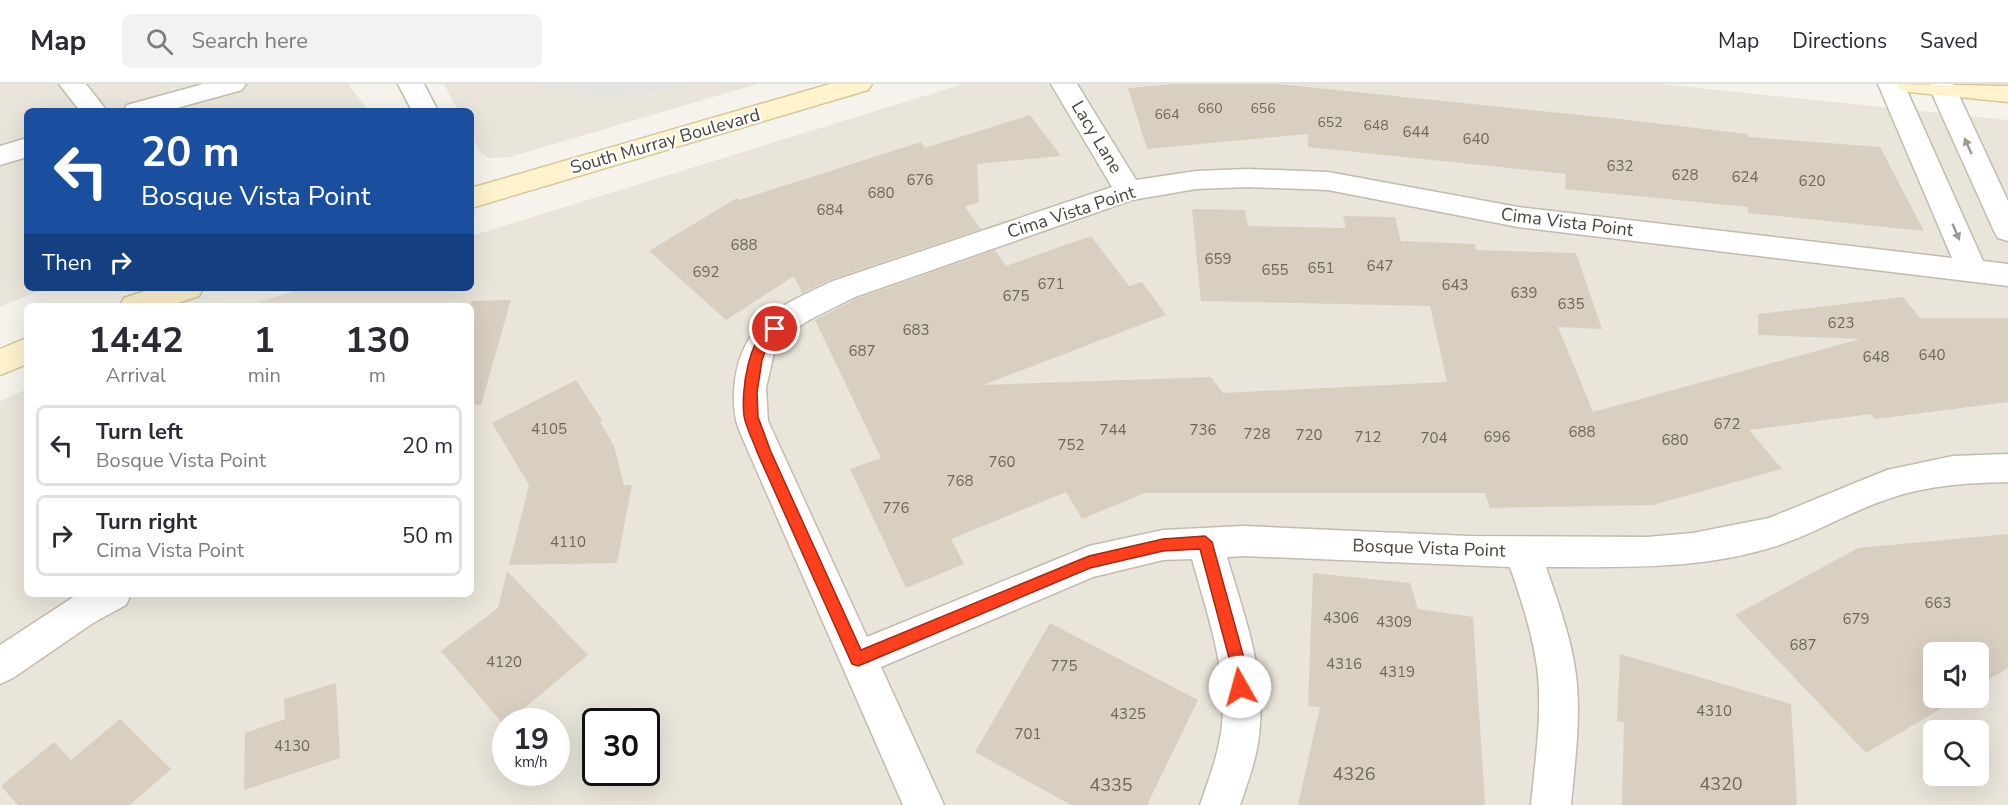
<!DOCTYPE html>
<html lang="en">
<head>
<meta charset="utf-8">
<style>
  body { margin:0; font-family:"Nunito Sans",sans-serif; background:#f2f2f3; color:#2b2b33; height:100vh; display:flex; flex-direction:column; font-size:22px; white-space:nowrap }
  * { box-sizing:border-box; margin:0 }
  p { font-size:20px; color:#7c7c81 }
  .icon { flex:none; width:33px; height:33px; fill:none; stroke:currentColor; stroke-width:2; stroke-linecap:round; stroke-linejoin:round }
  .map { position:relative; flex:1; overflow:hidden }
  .details { position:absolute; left:24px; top:219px; width:450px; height:294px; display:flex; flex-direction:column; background:#fff; border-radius:9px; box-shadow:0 6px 24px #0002 }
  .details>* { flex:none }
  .guide { position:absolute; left:24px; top:24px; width:450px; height:183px; border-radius:9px; box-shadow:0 6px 24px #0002; background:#1a4fa0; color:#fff; overflow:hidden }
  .buttons { position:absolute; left:1923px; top:558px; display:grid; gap:12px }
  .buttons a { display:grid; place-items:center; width:66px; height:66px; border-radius:9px; background:#fff; box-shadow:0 6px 24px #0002; font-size:30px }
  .speed { position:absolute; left:492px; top:624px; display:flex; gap:12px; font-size:30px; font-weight:700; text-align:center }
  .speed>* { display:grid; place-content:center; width:78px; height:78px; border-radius:50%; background:#fff; box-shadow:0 6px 24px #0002; line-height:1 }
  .speed small { font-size:15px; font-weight:400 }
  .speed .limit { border:3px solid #111; border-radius:9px; background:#fff; color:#111 }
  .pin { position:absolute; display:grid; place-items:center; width:51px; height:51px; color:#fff; margin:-26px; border:3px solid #fff; border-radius:50%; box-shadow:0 2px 6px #0007 }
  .me { position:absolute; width:66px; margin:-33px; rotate:353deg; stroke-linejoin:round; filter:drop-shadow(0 0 4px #0008) }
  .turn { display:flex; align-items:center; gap:21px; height:126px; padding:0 18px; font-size:27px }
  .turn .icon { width:78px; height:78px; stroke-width:2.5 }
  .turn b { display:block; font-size:42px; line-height:51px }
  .then { display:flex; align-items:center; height:57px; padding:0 18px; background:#0003; gap:12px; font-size:22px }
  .eta { display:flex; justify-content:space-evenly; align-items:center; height:102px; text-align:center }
  .eta b { font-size:36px; font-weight:700; line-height:42px }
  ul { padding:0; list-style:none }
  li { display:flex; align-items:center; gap:18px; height:81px; margin:0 12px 9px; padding:0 6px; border:3px solid #e1e1e2; border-radius:9px }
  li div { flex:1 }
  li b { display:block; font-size:22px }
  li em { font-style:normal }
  header { display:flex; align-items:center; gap:36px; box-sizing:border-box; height:84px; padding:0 30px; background:#fff; border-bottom:2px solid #e1e1e2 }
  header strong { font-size:28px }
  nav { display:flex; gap:33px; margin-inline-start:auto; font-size:21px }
  .search { width:420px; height:54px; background:#f2f2f3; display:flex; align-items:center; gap:15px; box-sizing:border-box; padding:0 21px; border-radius:9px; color:#7c7c81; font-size:22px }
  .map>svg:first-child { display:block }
  .residential { fill:#eae5da; fill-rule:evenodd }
  .parking { fill:#e5e3e0 }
  .building { fill:#d8cfc1 }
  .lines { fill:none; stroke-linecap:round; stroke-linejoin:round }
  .street-casing { stroke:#c2bbae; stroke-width:3 }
  .secondary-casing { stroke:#d6c79b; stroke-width:3 }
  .street { fill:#fff; fill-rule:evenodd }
  .secondary { fill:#fff3cd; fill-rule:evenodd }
  .oneway { fill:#9c9892 }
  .route { fill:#fc3f1d; stroke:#a42913; stroke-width:1.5 }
  .labels { text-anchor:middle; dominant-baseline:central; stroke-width:4.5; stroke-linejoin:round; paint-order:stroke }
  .far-number-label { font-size:14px; fill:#6e675b }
  .number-label { font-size:15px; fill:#6e675b }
  .street-label { font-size:18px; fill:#4b4439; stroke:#fff }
  .near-number-label { font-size:18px; fill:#6e675b }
</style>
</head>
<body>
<header>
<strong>Map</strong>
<div class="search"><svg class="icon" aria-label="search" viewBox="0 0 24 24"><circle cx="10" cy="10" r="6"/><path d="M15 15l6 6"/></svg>Search here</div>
<nav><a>Map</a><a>Directions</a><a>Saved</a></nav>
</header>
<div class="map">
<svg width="2008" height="721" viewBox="0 0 2008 721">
  <rect width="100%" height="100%" fill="#f6f3ec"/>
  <!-- residential -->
  <g class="residential">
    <path d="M 0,0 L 348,0 L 369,27 L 27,27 L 27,204 L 46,204 L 0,223 Z"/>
    <path d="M 444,0 L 757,0 L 510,73 L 489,74 L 481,69 L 471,51 L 471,27 L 458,27 Z"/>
    <path d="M 963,0 L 1660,0 L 2008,36 L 2008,721 L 0,721 L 0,317 L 27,305 L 27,510 L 471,510 L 471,222 L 248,222 L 303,204 L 471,204 L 471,152 ZM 1934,568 L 1978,568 L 1978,614 L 1934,614 ZM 506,638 L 556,638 L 556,688 L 506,688 ZM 596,638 L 646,638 L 646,688 L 596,688 ZM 1934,646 L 1978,646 L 1978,692 L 1934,692 Z"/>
  </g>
  <!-- parking -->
  <path class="parking" d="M 540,0 L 686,0 L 618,12 L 575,10 Z"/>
  <!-- building -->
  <g class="building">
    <path d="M 1174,0 L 1278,0 L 1620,35 L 1747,50 L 1748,53 L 1880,63 L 1924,147 L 1748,129 L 1748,123 L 1565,105 L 1566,90 L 1308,63 L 1308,50 L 1147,65 L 1128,4 Z"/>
    <path d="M 1030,31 L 1061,72 L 977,80 L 979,118 L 965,123 L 981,145 L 832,195 L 802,209 L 794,192 L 726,236 L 649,167 L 737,114 L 739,116 L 921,58 L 925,64 Z"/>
    <path d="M 1192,125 L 1245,126 L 1248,142 L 1346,144 L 1343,132 L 1395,133 L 1401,157 L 1475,160 L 1476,166 L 1576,169 L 1602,245 L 1558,243 L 1593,328 L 1860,255 L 1758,251 L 1758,230 L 1903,213 L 1920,234 L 2008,234 L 2008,318 L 1875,335 L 1871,330 L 1749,346 L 1782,385 L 1653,421 L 1490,424 L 1485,409 L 1145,409 L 1082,435 L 1066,408 L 951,455 L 964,480 L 906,504 L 850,385 L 881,374 L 815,236 L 856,215 L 995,166 L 1006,182 L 1091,152 L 1129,202 L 1142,198 L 1166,231 L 983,301 L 1211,293 L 1223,309 L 1447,298 L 1430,222 L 1201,217 Z"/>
    <path d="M 511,216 L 481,321 L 471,320 L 471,217 Z"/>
    <path d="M 576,296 L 602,336 L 600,338 L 614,362 L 624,401 L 632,401 L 617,479 L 509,481 L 529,401 L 492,339 Z"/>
    <path d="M 2008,450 L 2008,584 L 1978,602 L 1978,568 L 1934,568 L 1934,614 L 1959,614 L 1866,669 L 1735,531 L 1858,464 Z"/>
    <path d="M 507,487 L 588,571 L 504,641 L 441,567 L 498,524 Z"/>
    <path d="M 1313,489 L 1410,499 L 1418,525 L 1473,533 L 1485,721 L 1298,721 L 1320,623 L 1308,622 Z"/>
    <path d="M 1050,539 L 1198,616 L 1147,721 L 1071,721 L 975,668 Z"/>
    <path d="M 1620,570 L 1791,620 L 1797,721 L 1622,721 L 1624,639 L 1617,637 Z"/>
    <path d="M 336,599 L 340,674 L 244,706 L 245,649 L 285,635 L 284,615 Z"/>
    <path d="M 120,635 L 171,685 L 130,721 L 18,721 L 1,702 L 54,658 L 71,676 Z"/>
  </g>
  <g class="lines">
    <!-- street casing -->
    <g class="street-casing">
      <g id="street">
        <path d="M 59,0 L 86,0 L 107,27 L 80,27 Z"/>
        <path d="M 203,0 L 246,0 L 242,6 L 166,27 L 123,27 L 127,21 Z"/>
        <path d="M 398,0 L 424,0 L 438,27 L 412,27 Z"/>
        <path d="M 1051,0 L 1077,0 L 1136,96 L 1196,87 L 1248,85 L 1328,88 L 1518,123 L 1952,174 L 1878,0 L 1904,0 L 1983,177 L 2008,180 L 2008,202 L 1518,143 L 1328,106 L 1248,103 L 1196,105 L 1132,116 L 855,213 L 811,235 L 789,249 L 775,264 L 766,304 L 768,337 L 867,553 L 1089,462 L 1163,446 L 1244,442 L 1468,452 L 1647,453 L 1693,449 L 1769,434 L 1887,386 L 1953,372 L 2008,370 L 2008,398 C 1969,399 1928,401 1891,414 C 1850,427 1813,451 1773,463 C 1699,486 1622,483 1546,483 C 1558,518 1571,553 1576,591 C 1581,634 1575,678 1571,721 L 1531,721 C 1535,678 1542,634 1538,591 C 1534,554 1522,518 1510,483 L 1244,472 L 1227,473 C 1243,528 1264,582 1260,640 C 1259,668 1249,695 1240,721 L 1200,721 C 1209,695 1219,669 1222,641 C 1227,584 1207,529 1192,475 L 1163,476 L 1093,493 L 881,583 L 944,721 L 903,721 L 739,346 C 733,330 733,313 735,296 C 744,235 784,220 833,197 L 1112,103 Z"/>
        <path d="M 1931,0 L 1953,0 L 1955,3 L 2008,117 L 2008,157 L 1998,154 L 1994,147 L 1929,3 Z"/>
        <path d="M 27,54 L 27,73 L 0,81 L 0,62 Z"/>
        <path d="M 78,510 L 131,510 L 126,521 L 93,539 L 13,594 L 0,600 L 0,561 Z"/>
      </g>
    </g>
    <!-- secondary casing -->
    <g class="secondary-casing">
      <g id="secondary">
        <path d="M 830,0 L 872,0 L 868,6 L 471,124 L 471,104 Z"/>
        <path d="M 1897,0 L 2008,2 L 2008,18 L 1910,8 L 1901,6 Z"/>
        <path d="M 154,204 L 203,204 L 199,212 L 169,222 L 120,222 L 124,214 Z"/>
        <path d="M 27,254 L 27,280 L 0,291 L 0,265 Z"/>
      </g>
    </g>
    <!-- street -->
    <use href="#street" class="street"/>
    <!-- secondary -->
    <use href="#secondary" class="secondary"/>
  </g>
  <!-- one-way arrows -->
  <defs><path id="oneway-solid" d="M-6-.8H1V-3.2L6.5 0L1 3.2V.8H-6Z" transform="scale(1.5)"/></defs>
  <g class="oneway">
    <use href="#oneway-solid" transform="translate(1968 62) rotate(-114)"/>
    <use href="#oneway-solid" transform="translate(1956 148) rotate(67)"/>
  </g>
  <!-- route -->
  <path class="route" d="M 775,240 L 782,245 L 769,258 L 762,276 L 757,309 L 758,333 L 771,368 L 861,566 L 1089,472 L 1163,455 L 1205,452 L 1212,458 L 1247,585 L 1246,609 L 1240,611 L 1234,609 L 1232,585 L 1200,465 L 1163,467 L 1090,484 L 863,580 L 858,582 L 852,580 L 757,368 C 753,356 746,344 744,332 C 741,307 748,249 775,240 Z"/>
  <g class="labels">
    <!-- far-number labels -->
    <g class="far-number-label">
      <text x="1210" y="24">660</text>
      <text x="1263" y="24">656</text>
      <text x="1167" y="30">664</text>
      <text x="1330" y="38">652</text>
      <text x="1376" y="41">648</text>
    </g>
    <!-- number labels -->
    <g class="number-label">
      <text x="1416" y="48">644</text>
      <text x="1476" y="55">640</text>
      <text x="1620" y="82">632</text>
      <text x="1685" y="91">628</text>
      <text x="1745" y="93">624</text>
      <text x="920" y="96">676</text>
      <text x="1812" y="97">620</text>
      <text x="881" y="109">680</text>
      <text x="830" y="126">684</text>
      <text x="744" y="161">688</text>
      <text x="1218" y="175">659</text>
      <text x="1380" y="182">647</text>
      <text x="1321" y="184">651</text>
      <text x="1275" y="186">655</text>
      <text x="706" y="188">692</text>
      <text x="1051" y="200">671</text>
      <text x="1455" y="201">643</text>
      <text x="1524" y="209">639</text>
      <text x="1016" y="212">675</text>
      <text x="1571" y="220">635</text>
      <text x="1841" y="239">623</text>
      <text x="916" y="246">683</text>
      <text x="862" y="267">687</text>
      <text x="1932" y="271">640</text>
      <text x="1876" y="273">648</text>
      <text x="1727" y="340">672</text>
      <text x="549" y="345">4105</text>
      <text x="1113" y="346">744</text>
      <text x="1203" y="346">736</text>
      <text x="1582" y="348">688</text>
      <text x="1257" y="350">728</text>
      <text x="1309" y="351">720</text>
      <text x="1368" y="353">712</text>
      <text x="1497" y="353">696</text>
      <text x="1434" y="354">704</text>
      <text x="1675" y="356">680</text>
      <text x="1071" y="361">752</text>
      <text x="1002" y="378">760</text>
      <text x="960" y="397">768</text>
      <text x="896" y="424">776</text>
      <text x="568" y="458">4110</text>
      <text x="1938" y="519">663</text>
      <text x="1341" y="534">4306</text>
      <text x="1856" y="535">679</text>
      <text x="1394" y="538">4309</text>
      <text x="1803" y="561">687</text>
      <text x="504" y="578">4120</text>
      <text x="1344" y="580">4316</text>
      <text x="1064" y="582">775</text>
      <text x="1397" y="588">4319</text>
      <text x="1714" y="627">4310</text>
      <text x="1128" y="630">4325</text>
      <text x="1028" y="650">701</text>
      <text x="292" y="662">4130</text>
    </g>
    <!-- street labels -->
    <g class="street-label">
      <text transform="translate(1097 53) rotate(59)">Lacy Lane</text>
      <text transform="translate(665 57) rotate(-16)">South Murray Boulevard</text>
      <text transform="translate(1071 128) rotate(-18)">Cima Vista Point</text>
      <text transform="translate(1567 138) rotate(7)">Cima Vista Point</text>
      <text transform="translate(1429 464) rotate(2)">Bosque Vista Point</text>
    </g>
    <!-- near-number labels -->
    <g class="near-number-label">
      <text x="1354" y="690">4326</text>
      <text x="1721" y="700">4320</text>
      <text x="1111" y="701">4335</text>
    </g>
  </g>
</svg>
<div class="buttons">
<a><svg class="icon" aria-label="sound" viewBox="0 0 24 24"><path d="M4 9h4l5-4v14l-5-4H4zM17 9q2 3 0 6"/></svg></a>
<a><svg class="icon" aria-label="search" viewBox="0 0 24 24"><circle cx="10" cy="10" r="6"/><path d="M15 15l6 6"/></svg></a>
</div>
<div class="speed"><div>19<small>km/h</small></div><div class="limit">30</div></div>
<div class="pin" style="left:775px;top:245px;background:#d93025"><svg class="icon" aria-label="arrive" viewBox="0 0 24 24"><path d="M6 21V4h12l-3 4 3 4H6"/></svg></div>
<svg class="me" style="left:1240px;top:603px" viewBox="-20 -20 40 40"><circle r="19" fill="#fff"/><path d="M0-13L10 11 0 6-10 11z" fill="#fc3f1d"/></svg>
<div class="guide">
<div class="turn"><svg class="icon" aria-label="left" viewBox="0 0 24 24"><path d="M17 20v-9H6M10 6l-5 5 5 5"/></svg><div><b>20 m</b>Bosque Vista Point</div></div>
<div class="then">Then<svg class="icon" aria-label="right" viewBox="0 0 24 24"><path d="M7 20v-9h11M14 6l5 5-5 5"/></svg></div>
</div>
<section class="details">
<div class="eta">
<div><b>14:42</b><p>Arrival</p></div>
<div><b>1</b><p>min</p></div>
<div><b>130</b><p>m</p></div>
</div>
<ul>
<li><svg class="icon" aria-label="left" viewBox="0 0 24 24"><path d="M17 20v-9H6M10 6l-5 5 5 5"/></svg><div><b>Turn left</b><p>Bosque Vista Point</p></div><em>20 m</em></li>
<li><svg class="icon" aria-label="right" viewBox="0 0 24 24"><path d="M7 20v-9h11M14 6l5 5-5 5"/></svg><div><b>Turn right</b><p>Cima Vista Point</p></div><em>50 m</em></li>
</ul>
</section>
</div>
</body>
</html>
